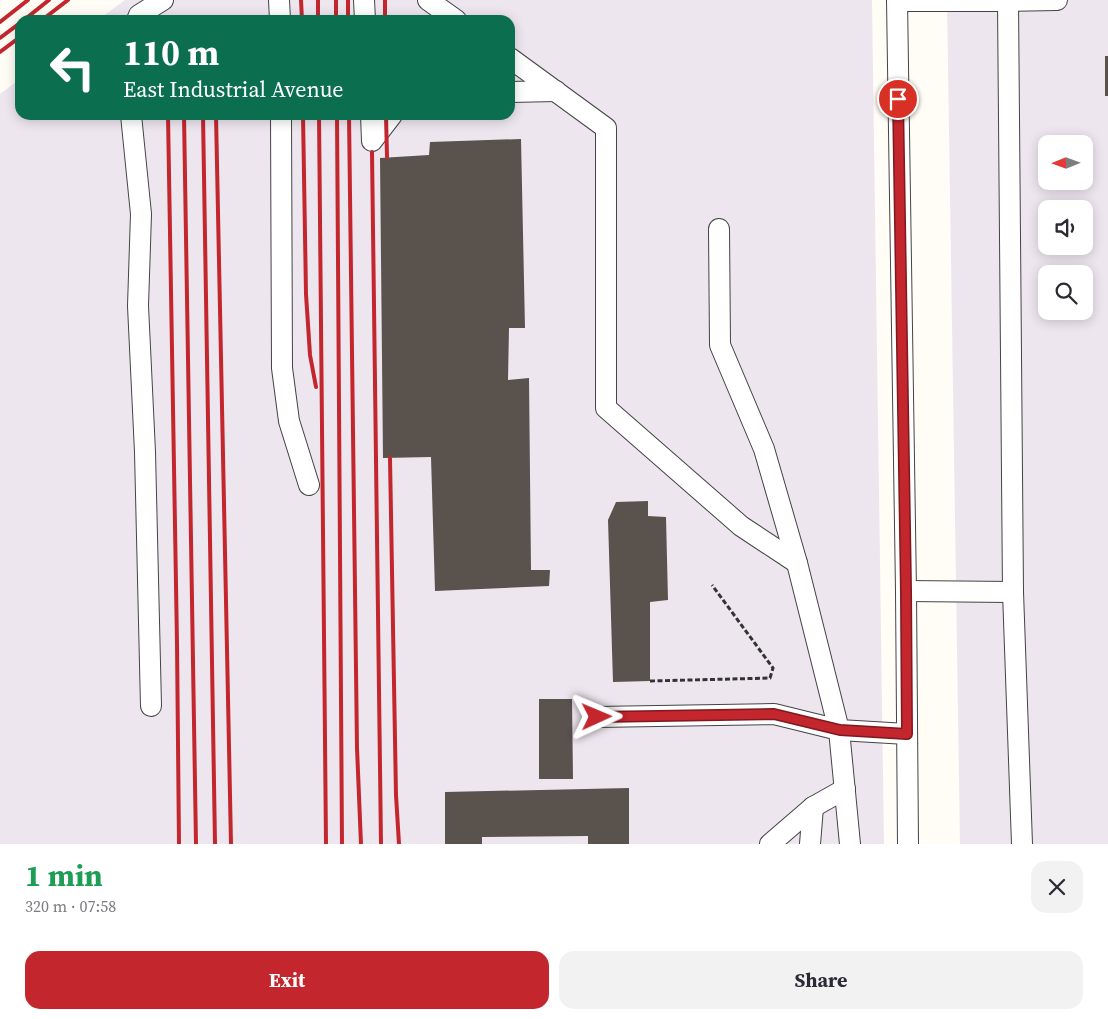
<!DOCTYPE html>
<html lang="en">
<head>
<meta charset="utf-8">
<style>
  body { margin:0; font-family:"Source Serif 4",serif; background:#f2f2f3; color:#2b2b33; height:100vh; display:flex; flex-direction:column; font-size:19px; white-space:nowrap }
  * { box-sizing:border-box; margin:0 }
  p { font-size:16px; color:#7c7c81 }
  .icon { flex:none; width:28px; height:28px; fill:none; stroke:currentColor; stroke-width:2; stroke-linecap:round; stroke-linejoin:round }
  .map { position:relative; height:844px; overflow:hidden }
  .drawer { display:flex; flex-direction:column; background:#fff; flex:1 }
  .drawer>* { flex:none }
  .hud { position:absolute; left:15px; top:15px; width:500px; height:105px; border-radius:15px; box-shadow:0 2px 12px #0003; background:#0b6e4f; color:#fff; overflow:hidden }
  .needle { width:32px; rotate:269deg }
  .controls { position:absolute; left:1038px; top:135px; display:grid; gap:10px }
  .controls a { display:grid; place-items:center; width:55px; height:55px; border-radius:10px; background:#fff; box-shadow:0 2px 12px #0003; font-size:25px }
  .pin { position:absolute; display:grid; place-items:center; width:42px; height:42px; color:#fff; margin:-21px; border:2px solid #fff; border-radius:50%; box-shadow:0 1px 5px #0007 }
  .me { position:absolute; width:55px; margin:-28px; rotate:89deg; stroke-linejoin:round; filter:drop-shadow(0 0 4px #0008) }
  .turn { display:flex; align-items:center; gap:18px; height:105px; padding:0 25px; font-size:22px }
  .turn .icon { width:65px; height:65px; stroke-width:2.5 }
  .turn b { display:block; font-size:35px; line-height:42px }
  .round { display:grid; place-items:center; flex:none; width:52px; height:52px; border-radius:15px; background:#f2f2f3 }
  .overview { display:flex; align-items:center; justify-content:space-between; height:85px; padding:0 25px }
  h1 { font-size:30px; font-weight:700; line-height:38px; color:#1e9e55 }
  .primary-button { display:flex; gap:10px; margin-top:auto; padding:10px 25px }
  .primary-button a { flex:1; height:58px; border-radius:15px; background:#c4262e; color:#fff; font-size:20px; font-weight:700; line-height:58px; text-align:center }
  .primary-button a+a { background:#f2f2f3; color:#2b2b33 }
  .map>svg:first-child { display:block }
  .industrial { fill:#eee6ef; fill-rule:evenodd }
  .building { fill:#5a524d }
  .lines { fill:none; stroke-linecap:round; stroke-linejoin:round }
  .minor-casing { stroke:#444; stroke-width:22 }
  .path { stroke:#333; stroke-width:3; stroke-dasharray:5 2.5; stroke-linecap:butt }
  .minor { stroke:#fff; stroke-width:20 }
  .rail { stroke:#c4262e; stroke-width:4 }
  .route-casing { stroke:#7f191e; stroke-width:12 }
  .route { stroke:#c4262e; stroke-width:9 }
</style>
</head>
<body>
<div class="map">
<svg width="1108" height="844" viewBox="0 0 1108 844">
  <rect width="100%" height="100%" fill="#fffdf5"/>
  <!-- industrial -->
  <g class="industrial">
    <path d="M 125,0 L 872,0 L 884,844 L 0,844 L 0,94 L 20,79 L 20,115 L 510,115 L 510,20 L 98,20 Z"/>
    <path d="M 947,0 L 1108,0 L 1108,844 L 960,844 ZM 1046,144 L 1084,144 L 1084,181 L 1046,181 ZM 1046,209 L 1084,209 L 1084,246 L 1046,246 ZM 1046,274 L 1084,274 L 1084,311 L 1046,311 Z"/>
  </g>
  <!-- building -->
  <g class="building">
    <rect x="1105" y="56" width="3" height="40"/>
    <path d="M 521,139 L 525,328 L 509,328 L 508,380 L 529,378 L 531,570 L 550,570 L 549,586 L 435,591 L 431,457 L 383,458 L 380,158 L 429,155 L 430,142 Z"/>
    <path d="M 648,501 L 648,516 L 666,517 L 668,600 L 650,602 L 650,681 L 613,682 L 608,520 L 616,502 Z"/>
    <path d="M 539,699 L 572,699 L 573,779 L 539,779 Z"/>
    <path d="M 629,788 L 629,844 L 588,844 L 588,836 L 482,837 L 482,844 L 445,844 L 445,792 Z"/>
  </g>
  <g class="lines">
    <!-- minor casing -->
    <g class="minor-casing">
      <g id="minor">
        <path d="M 279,0 L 280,20"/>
        <path d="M 364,0 L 365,20"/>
        <path d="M 428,0 L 456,20"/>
        <path d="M 897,0 L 906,591 L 908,844"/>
        <path d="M 897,1 L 1008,1 L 1013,592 L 906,591"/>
        <path d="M 1008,1 L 1057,0"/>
        <path d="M 137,20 L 139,15 L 163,0"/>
        <path d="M 510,58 L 606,128 L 606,408 L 741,526 L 797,563"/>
        <path d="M 510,92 L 556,91"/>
        <path d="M 131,115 L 141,214 L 138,306 L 145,452 L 151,706"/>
        <path d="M 281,115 L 282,368 L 289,421 L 309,485"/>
        <path d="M 371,115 L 372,141 L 392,115"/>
        <path d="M 719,229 L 720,345 L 764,449 L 797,563 L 839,730 L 907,734"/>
        <path d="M 1013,592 L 1022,844"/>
        <path d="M 597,717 L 774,714 L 839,730 L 850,844"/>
        <path d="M 770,844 L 813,807 L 845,789"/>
        <path d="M 810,844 L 813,807"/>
      </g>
    </g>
    <!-- path -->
    <path class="path" d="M 650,681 L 770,678 L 773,668 L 712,585"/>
    <!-- minor -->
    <use href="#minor" class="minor"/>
    <!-- rail -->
    <g class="rail">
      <path d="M 301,0 L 302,20"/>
      <path d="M 318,0 L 318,20"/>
      <path d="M 336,0 L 336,20"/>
      <path d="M 348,0 L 348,20"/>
      <path d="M 385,0 L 385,20"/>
      <path d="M 24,20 L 49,0"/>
      <path d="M 42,20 L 68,0"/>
      <path d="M 0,22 L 28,0"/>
      <path d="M 0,38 L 20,23"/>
      <path d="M 0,52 L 20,37"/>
      <path d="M 168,115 L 177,643 L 179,844"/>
      <path d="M 184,115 L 196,844"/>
      <path d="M 203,115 L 215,844"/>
      <path d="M 216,115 L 231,844"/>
      <path d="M 303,115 L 306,294 L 310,355 L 316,387"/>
      <path d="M 319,115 L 326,844"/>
      <path d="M 337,115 L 342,844"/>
      <path d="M 349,115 L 357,748 L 361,844"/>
      <path d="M 386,115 L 387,157"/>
      <path d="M 372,152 L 381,844"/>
      <path d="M 390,458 L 396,795 L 399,844"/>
    </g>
  </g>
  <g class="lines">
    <!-- route casing -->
    <g class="route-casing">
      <path id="route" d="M 597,717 L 774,714 L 840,730 L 907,734 L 906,591 L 898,99"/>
    </g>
    <!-- route -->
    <use href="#route" class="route"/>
  </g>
</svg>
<div class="controls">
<a><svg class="needle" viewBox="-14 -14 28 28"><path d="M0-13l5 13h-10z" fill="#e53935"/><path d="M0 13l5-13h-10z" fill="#7c7c81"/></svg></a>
<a><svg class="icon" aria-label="sound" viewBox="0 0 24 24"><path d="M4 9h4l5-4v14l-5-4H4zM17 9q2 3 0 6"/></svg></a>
<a><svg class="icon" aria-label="search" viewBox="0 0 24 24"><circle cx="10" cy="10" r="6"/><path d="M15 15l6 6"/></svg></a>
</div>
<div class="pin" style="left:898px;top:99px;background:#d93025"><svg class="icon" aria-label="arrive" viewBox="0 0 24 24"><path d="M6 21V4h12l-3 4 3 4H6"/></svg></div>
<svg class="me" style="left:597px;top:717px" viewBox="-20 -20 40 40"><path d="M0-17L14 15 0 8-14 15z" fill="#c4262e" stroke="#fff" stroke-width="4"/></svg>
<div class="hud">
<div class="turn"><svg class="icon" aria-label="left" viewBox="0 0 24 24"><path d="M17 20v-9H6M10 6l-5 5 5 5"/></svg><div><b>110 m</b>East Industrial Avenue</div></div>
</div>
</div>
<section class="drawer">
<div class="overview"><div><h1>1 min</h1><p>320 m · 07:58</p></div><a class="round"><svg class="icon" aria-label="close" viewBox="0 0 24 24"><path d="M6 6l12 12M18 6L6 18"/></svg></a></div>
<div class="primary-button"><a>Exit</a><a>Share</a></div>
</section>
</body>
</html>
